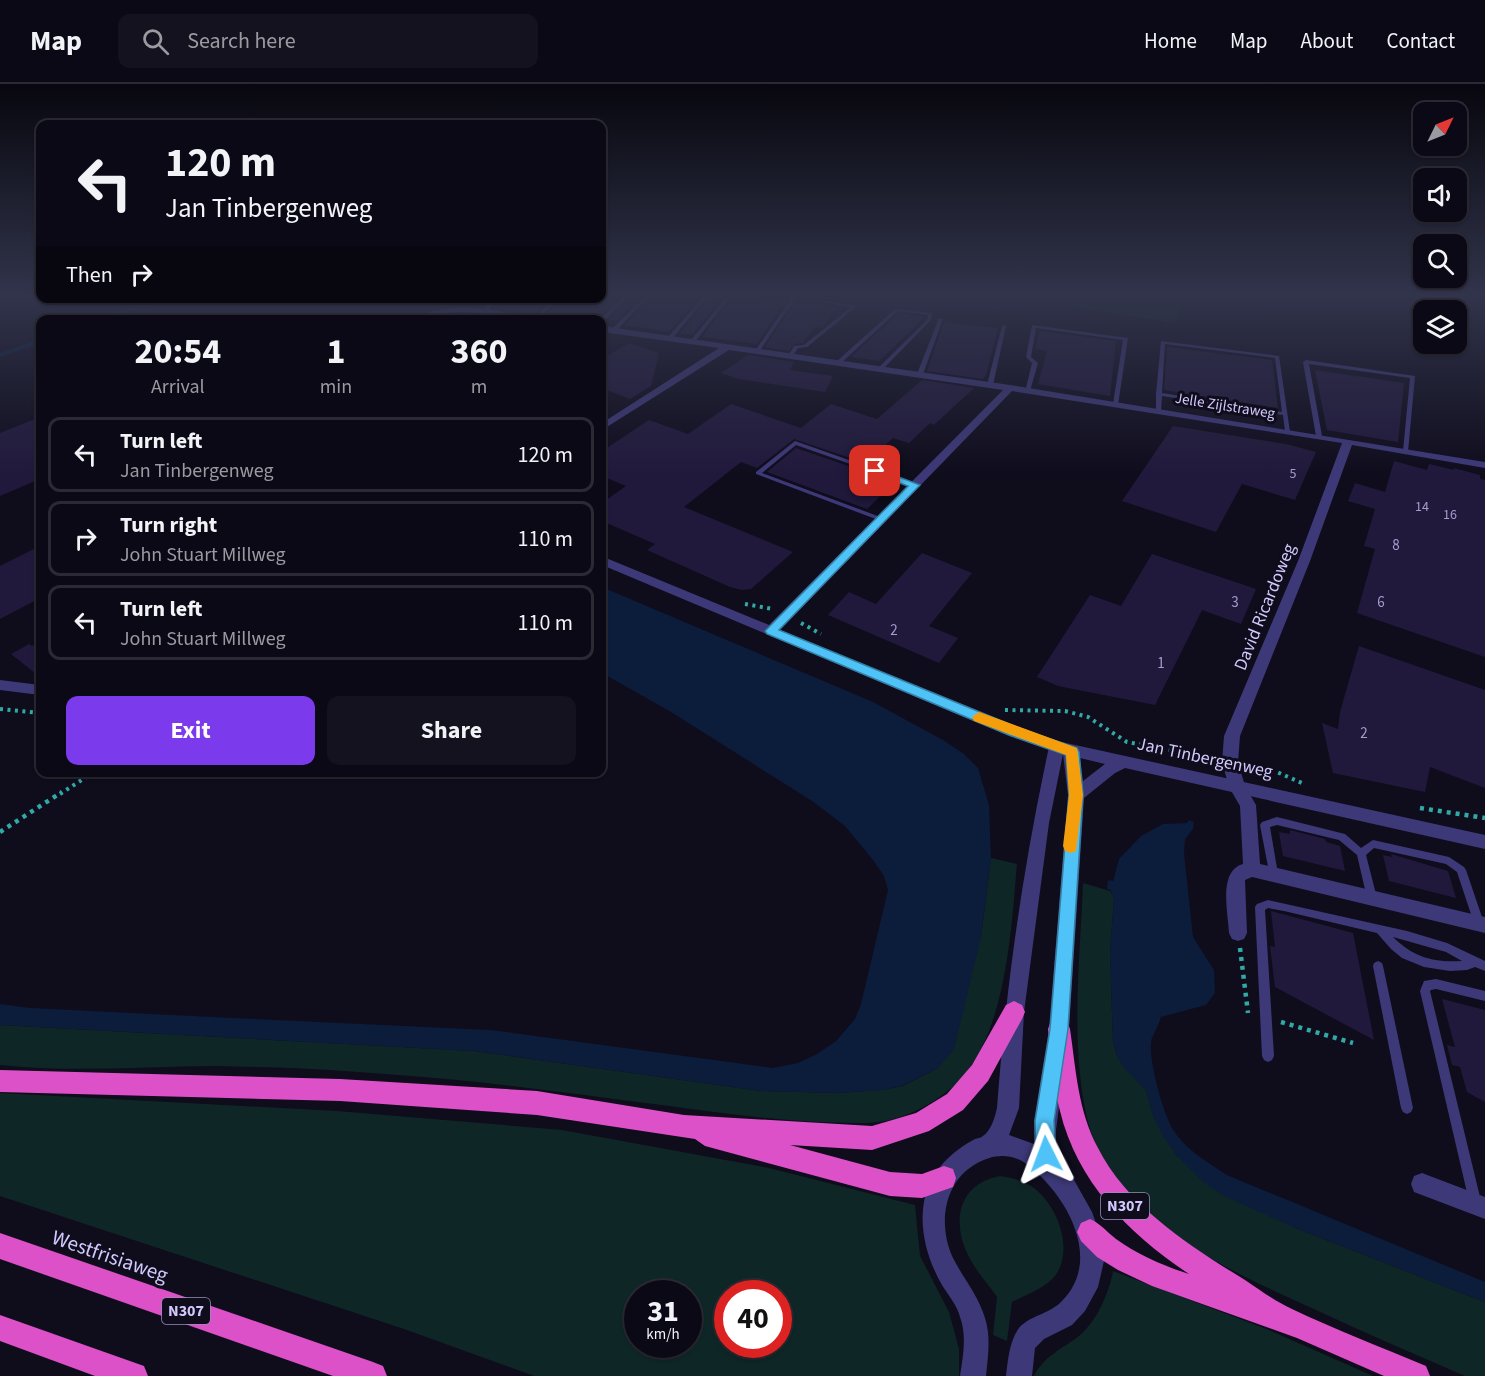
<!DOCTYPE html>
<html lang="en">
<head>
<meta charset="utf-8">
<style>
  body { margin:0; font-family:"Source Sans 3",sans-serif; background:#14121e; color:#f1f3f6; height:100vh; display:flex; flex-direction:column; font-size:22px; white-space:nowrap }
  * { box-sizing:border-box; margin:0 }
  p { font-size:20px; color:#9a9aa0 }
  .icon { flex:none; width:33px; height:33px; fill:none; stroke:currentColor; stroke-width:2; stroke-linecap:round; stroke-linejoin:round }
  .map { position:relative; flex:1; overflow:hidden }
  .side { position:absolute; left:36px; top:231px; width:570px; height:462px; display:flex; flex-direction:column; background:#0b0915; border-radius:12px; box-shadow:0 2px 4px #0004,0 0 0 2px #2b2a34 }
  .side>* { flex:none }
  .hud { position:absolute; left:36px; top:36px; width:570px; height:183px; border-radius:12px; box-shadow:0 2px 4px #0004,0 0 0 2px #2b2a34; background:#0b0915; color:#f1f3f6; overflow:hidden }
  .needle { width:39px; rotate:47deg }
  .tools { position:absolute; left:1413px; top:18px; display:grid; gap:12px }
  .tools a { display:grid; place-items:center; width:54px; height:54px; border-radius:12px; background:#0b0915; box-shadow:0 2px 4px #0004,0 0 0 2px #2b2a34; font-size:30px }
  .speed { position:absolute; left:624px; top:1196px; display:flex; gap:12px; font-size:30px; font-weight:700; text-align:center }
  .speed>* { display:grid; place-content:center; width:78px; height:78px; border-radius:50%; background:#0b0915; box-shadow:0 2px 4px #0004,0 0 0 2px #2b2a34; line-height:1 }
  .speed small { font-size:15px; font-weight:400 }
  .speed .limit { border:9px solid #d22; background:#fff; color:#111 }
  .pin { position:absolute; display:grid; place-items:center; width:51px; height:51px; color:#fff; margin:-26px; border-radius:12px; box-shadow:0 3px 9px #0006 }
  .me { position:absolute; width:66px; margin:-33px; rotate:357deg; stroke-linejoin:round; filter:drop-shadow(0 0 4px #0008) }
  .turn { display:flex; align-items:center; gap:21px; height:126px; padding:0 30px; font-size:27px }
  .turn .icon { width:78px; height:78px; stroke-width:2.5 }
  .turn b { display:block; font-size:42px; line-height:51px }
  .then { display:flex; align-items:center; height:57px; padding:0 30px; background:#0003; gap:12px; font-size:22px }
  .eta { display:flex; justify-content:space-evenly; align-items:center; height:102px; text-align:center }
  .eta b { font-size:36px; font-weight:700; line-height:42px }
  .button { display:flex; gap:12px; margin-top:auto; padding:12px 30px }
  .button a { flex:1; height:69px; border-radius:12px; background:#7c3aed; color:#fff; font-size:24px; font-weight:700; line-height:69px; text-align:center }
  .button a+a { background:#14121e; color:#f1f3f6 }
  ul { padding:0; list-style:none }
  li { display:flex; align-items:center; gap:18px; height:75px; margin:0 12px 9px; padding:0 18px; border:3px solid #2b2a34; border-radius:12px }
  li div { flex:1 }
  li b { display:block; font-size:22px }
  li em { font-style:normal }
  header { display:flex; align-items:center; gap:36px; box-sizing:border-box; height:84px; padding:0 30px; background:#0b0915; border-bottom:2px solid #2b2a34 }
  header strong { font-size:28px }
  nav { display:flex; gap:33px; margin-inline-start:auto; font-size:21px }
  .search { width:420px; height:54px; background:#14121e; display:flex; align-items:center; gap:15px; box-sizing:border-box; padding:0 21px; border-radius:12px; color:#9a9aa0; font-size:22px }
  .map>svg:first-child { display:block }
  .green { fill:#0f2626; fill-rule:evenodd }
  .water { fill:#0c1c3b }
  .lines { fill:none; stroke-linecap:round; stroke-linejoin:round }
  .stream { stroke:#0c1c3b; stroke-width:4 }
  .building { fill:#21193c }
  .path-far1 { stroke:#31a9a6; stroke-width:4; stroke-dasharray:3 4.5; stroke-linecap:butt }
  .path { stroke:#31a9a6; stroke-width:4.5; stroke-dasharray:4 5; stroke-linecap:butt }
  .service { fill:#3d3979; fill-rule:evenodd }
  .minor { fill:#3d3979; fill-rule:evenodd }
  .tertiary { fill:#3d3979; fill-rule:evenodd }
  .trunk { fill:#dc50c8; fill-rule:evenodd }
  .route { fill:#4fc3f7; stroke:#337fa1; stroke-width:1.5 }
  .slow { fill:#f59e0b }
  .labels { text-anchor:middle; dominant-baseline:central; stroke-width:6; stroke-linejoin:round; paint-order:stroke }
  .far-number-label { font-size:14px; fill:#a59dcd }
  .far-street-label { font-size:15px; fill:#d1c9fd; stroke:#0f0c1c }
  .number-label { font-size:15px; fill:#a59dcd }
  .shield { fill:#0f0c1c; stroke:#9790ba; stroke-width:1.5 }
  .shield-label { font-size:16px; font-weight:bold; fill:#d1c9fd }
  .street-label { font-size:18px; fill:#d1c9fd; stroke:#0f0c1c }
  .near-street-label { font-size:21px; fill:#d1c9fd; stroke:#0f0c1c }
</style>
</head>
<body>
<header>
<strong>Map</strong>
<div class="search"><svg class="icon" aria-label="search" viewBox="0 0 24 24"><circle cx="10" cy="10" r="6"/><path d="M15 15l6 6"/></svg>Search here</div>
<nav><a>Home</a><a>Map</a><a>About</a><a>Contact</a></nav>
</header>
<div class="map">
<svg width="1485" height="1292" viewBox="0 0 1485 1292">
  <rect width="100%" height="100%" fill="#0f0c1c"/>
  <!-- green -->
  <g class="green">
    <path d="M 927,211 L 1012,211 L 1004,220 Z"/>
    <path d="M 1076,211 L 1191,211 L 1174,239 L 1066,222 Z"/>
    <path d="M 991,774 L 1017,780 C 1011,848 1006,961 949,1006 C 927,1024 895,1039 866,1039 C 798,1040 729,1030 662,1021 C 574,1010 487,997 398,991 C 338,986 277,983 217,982 C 145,982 72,989 0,981 L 0,941 L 474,967 L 761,1007 L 838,1009 L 882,1006 L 903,1002 L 938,984 L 981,853 Z"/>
    <path d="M 1083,799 L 1110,807 L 1114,814 L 1110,868 L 1113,958 L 1117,972 L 1126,985 L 1146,1006 L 1154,1034 L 1177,1072 L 1293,1143 L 1485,1218 L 1485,1292 L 1465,1292 C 1415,1270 1365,1249 1316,1226 C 1230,1187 1111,1136 1087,1034 C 1070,960 1080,875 1083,799 Z"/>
    <path d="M 0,1009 L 337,1027 L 562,1046 L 769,1084 L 915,1121 L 920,1172 L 949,1228 L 959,1265 L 959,1292 L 534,1292 L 404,1245 L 0,1112 ZM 638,1209 L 688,1209 L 688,1260 L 638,1260 ZM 728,1209 L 778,1209 L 778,1260 L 728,1260 Z"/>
    <path d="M 1000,1092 C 1012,1094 1021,1096 1031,1102 C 1057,1119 1075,1165 1055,1192 C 1044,1205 1027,1210 1012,1218 L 1007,1257 L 993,1251 L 997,1213 C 988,1200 975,1186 968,1171 C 951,1136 959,1100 1000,1092 Z"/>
    <path d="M 1113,1187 L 1269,1246 L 1373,1292 L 1034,1292 C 1044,1272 1062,1265 1079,1252 C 1097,1237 1109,1209 1113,1187 Z"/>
  </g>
  <!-- water -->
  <g class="water">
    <path d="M 876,211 L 925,211 L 1008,221 L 1004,226 Z"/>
    <path d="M 602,503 L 873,618 L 943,656 L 964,670 L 978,684 L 989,721 L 991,774 L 981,853 L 954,965 L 938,984 L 902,1002 L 882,1006 L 838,1009 L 761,1007 L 474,967 L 0,941 L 0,920 L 31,924 L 213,933 L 491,946 L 773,984 L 798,979 L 817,970 L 836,957 L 855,935 L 861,920 L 888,806 L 884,792 L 873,776 L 845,742 L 812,717 L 671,628 L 602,589 Z"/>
    <path d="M 1189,736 L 1194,738 L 1193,745 L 1185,755 L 1184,769 L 1193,853 L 1214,886 L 1215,909 L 1206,921 L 1161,933 C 1159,941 1155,947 1152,954 C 1146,970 1164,1033 1174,1047 C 1186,1066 1209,1079 1227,1091 L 1485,1198 L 1485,1218 L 1293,1143 L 1224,1112 L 1203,1098 L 1177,1072 L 1163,1052 L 1154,1034 L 1146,1006 L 1126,986 L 1117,972 L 1113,958 L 1110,868 L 1114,814 L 1110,806 L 1107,805 L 1108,796 L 1113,797 L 1119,775 L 1141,752 L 1163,740 L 1187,739 Z"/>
  </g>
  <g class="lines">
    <!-- stream -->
    <g class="stream">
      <path d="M 0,214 L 11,211"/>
      <path d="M 101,236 L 160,214"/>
      <path d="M 0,271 L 40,257"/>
    </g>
  </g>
  <!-- building -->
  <g class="building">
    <path d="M 602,211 L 623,211 L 598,236 L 571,236 L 544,232 L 562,214 L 602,214 Z"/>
    <path d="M 632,211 L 643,211 L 618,236 L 609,236 Z"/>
    <path d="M 652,211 L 702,211 L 669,248 L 625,241 Z"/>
    <path d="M 711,211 L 725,211 L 692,251 L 679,250 Z"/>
    <path d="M 734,211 L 786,217 L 757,260 L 702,253 Z"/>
    <path d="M 503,214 L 551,214 L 535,230 L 493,224 Z"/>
    <path d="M 802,217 L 836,223 L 825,241 L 821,244 L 815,243 L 803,259 L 794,260 L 789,267 L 765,263 L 795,218 Z"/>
    <path d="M 899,229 L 925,233 L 879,277 L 851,273 Z"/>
    <path d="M 944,238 L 998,244 L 986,291 L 983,295 L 927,287 Z"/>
    <path d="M 1040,247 L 1116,257 L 1110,312 L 1038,300 L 1047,267 L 1035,265 Z"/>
    <path d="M 629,259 L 659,269 L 651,302 L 630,315 L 602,304 L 602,275 Z"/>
    <path d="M 1167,263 L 1272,276 L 1278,324 L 1164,306 Z"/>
    <path d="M 748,271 L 794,278 L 790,286 L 833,292 L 825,308 L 739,295 L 721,289 Z"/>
    <path d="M 1315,286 L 1404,299 L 1398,358 L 1327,346 Z"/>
    <path d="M 922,296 L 974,304 L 934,341 L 930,339 L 909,359 L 893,354 L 865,379 L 794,355 L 757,384 L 741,378 L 684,423 L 793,468 L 751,505 L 742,506 L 730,503 L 647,466 L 655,460 L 602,437 L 602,419 L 626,402 L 602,392 L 602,367 L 649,336 L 688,350 L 731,320 L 801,344 L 831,320 L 877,335 Z"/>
    <path d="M 40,333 L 40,395 L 0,412 L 0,349 Z"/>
    <path d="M 1173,342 L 1286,360 L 1316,368 L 1295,416 L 1242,400 L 1216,448 L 1122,417 Z"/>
    <path d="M 796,364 L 895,398 L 867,425 L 767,388 Z"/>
    <path d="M 1394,377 L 1427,386 L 1429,380 L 1454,386 L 1454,384 L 1480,391 L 1480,395 L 1485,396 L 1485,573 L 1357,529 L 1375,465 L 1364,462 L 1375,425 L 1348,417 L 1355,399 L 1385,408 Z"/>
    <path d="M 40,462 L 40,514 L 0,535 L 0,482 Z"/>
    <path d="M 922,469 L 972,489 L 929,542 L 958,554 L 939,579 L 828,531 L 849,508 L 876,520 Z"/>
    <path d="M 1152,470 L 1256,505 L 1241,540 L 1202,526 L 1155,621 L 1058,602 L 1037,593 L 1090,511 L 1121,522 Z"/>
    <path d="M 40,557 L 40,593 L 11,570 L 29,560 L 32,562 Z"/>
    <path d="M 1359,562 L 1485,606 L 1485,704 L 1430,683 L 1425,708 L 1333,689 L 1322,639 L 1338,645 L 1340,628 Z"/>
    <path d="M 1290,746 L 1325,755 L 1326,758 L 1340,762 L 1345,787 L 1283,772 L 1279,748 L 1290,750 Z"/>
    <path d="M 1391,770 L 1448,787 L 1456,814 L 1389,797 L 1383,771 L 1392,773 Z"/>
    <path d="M 1271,827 L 1353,849 L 1374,956 L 1275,903 L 1270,862 L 1275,863 Z"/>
    <path d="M 1442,915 L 1485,926 L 1485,1018 L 1467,1008 L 1460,983 L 1452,981 L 1447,961 L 1455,963 Z"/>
  </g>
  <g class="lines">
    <!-- path-far1 -->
    <g class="path-far1">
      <path d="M 745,520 L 773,525"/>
      <path d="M 801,539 L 821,550"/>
      <path d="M 0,625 L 40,629"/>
      <path d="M 1005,626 L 1065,627 L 1088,633 L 1127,658 L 1213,674"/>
      <path d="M 1249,682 L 1277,688 L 1302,699"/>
      <path d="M 60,710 L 94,688"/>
    </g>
    <!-- path -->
    <g class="path">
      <path d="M 1420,724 L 1485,734"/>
      <path d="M 0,748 L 62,708"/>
      <path d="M 1240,864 L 1248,929"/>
      <path d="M 1281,938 L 1353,959"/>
    </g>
    <!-- service -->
    <g class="service">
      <path d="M 626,211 L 630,211 L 604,237 L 602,237 L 600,235 Z"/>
      <path d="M 646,211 L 650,211 L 615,248 L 611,248 L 611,246 Z"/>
      <path d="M 705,211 L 709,211 L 671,256 L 667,256 L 667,254 Z"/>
      <path d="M 728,211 L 732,211 L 694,259 L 690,259 L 690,257 Z"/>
      <path d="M 783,211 L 794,211 L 797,212 L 759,268 L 755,268 L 755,267 L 792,213 Z"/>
      <path d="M 496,214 L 501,214 L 484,229 L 480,229 L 480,227 Z"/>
      <path d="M 555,214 L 560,214 L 536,236 L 532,236 Z"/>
      <path d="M 820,216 L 857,222 L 807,263 L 798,264 L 792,273 L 788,273 L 788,272 L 794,262 L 804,261 L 851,223 L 822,218 L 820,217 Z"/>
      <path d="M 895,225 L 932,229 L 931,236 L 883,285 L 878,284 L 927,236 L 928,231 L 898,227 L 841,279 L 837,279 L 837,277 Z"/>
      <path d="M 939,234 L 943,235 L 923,290 L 918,291 L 917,290 Z"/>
      <path d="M 1004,241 L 1006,242 L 993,301 L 990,303 L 987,301 L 1002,242 Z"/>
      <path d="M 1032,241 L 1128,254 L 1118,321 L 1113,320 L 1123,256 L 1036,244 L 1031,273 L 1038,279 L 1030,307 L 1025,308 L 1032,279 L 1026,273 Z"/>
      <path d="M 1161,257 L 1279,272 L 1290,348 L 1285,347 L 1283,331 L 1162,312 L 1161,327 L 1156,328 L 1156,310 ZM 1165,260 L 1275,274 L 1282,328 L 1162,309 Z"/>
      <path d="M 1306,276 L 1415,292 L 1408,368 L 1403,367 L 1410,294 L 1309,280 L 1322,352 L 1319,354 L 1316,352 L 1303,278 Z"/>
      <path d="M 795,357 L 917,400 L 918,401 L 915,403 L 913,402 L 796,361 L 762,389 L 883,434 L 884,435 L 881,437 L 756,390 L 756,388 Z"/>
      <path d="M 1277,733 L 1345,750 L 1361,764 L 1373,756 L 1449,773 L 1464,783 L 1466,786 L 1484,839 L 1483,842 L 1479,844 L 1475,842 L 1457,788 L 1446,780 L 1374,764 L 1366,771 L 1377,814 L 1375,817 L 1372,818 L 1369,817 L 1367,814 L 1357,771 L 1339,756 L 1277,741 L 1270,743 L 1278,790 L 1276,793 L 1273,794 L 1270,793 L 1260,741 L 1262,738 Z"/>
      <path d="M 1268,816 L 1407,847 L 1447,859 L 1485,877 L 1485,887 L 1475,883 L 1467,886 L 1450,887 L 1424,883 L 1402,874 L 1391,865 L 1377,849 L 1284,827 L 1268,824 L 1265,826 L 1274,972 L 1272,976 L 1268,978 L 1264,976 L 1262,972 L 1255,823 L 1257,820 ZM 1393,853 L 1446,868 L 1462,877 C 1434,879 1413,873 1393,853 Z"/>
      <path d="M 1378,877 L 1382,879 L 1383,882 L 1413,1024 L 1411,1028 L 1407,1030 L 1403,1028 L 1401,1024 L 1373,882 L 1374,879 Z"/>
      <path d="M 1436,895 L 1485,907 L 1485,917 L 1436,905 L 1431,906 L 1430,907 L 1481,1117 L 1479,1121 L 1475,1123 L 1471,1121 L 1469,1117 L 1420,907 L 1424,897 Z"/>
    </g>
    <!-- minor -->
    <g class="minor">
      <path d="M 459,223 L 489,225 L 540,236 C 513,236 487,228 461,228 C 443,228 427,236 410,236 L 429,228 Z"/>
      <path d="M 602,242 L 1010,301 L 1485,378 L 1485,384 L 1352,361 L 1310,477 L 1240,652 L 1238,678 L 1245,702 L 1256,721 L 1260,780 L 1485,833 L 1485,849 L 1252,793 L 1245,796 L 1247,849 L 1244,855 L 1238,857 L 1232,855 L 1229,849 C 1228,828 1218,787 1243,780 L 1240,722 L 1229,703 L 1222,678 L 1224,652 L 1298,477 L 1342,359 L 1012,307 L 780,546 L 1019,644 L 1062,659 L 1065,663 L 1062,667 L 1057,669 L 1009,652 L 602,481 L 602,473 L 606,474 L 769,541 L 1003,306 L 729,266 L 602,346 L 602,339 L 719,264 L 602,248 Z"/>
      <path d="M 0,596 L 40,601 L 40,611 L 0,606 Z"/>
      <path d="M 1422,1089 L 1485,1113 L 1485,1135 L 1414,1108 L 1411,1100 L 1414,1092 Z"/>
    </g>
    <!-- tertiary -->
    <path class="tertiary" d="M 1057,657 L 1485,751 L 1485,765 L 1125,684 L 1115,689 L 1084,714 L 1069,945 L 1055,1054 L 1060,1080 L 1074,1096 L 1092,1128 L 1101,1153 L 1104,1177 L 1098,1203 L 1085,1227 L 1072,1241 L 1044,1255 L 1035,1264 L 1032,1292 L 1006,1292 C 1008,1276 1009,1258 1019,1244 C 1029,1232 1049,1230 1061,1218 C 1105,1175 1065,1108 1025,1079 C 1009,1068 990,1071 974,1081 C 943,1100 938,1142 953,1174 C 963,1194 978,1211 985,1234 C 991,1253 988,1272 986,1292 L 960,1292 C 963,1272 967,1252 960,1233 C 957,1221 948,1211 942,1201 C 927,1175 918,1143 925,1113 C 932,1086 951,1068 975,1055 C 977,1054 981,1054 983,1052 C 991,1047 995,1033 997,1024 C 1006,902 1023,783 1049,663 L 1052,659 ZM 1063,670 L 1068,711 L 1049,945 L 1034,1037 L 1034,1060 L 1009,1051 L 1019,1024 L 1024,928 L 1049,739 ZM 1080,674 L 1105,680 L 1083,697 Z"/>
    <!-- trunk -->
    <g class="trunk">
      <path d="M 1014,917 L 1022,921 L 1025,928 L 1022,935 L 988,997 L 963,1026 L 929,1047 L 872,1066 L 790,1061 L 890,1088 L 922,1090 L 944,1082 L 953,1085 L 956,1094 L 953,1103 L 922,1114 L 890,1112 L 705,1062 L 695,1055 L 537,1031 L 340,1017 L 0,1008 L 0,986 L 340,995 L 537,1007 L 684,1031 L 872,1042 L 916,1029 L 947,1010 L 972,981 L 1006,921 Z"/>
      <path d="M 1059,934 L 1067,937 L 1070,945 C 1076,986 1078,1027 1098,1064 C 1128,1123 1190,1162 1245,1196 C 1260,1206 1276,1218 1292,1225 C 1336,1246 1381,1263 1426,1282 L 1430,1292 L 1384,1292 L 1297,1254 L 1152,1202 L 1118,1186 L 1097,1173 L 1081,1157 L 1077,1148 L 1081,1139 L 1090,1135 C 1101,1140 1107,1148 1116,1155 C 1138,1171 1164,1182 1189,1190 C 1130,1151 1077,1098 1060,1027 C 1053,1000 1052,972 1048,945 L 1051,937 Z"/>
      <path d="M 0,1149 L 373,1278 L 383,1282 L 387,1292 L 333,1292 L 0,1175 Z"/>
      <path d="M 0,1231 L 144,1282 L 148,1292 L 95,1292 L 0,1257 Z"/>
    </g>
  </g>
  <!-- sky -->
  <linearGradient id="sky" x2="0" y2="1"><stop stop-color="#08070f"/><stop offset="0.54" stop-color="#31344b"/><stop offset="1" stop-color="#31344b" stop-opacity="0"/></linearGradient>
  <rect width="1485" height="391" fill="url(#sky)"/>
  <!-- route -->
  <path class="route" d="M 875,384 L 920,401 L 779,546 L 1019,644 L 1077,664 L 1079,668 L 1083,711 L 1068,945 L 1054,1037 L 1056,1070 L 1053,1077 L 1046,1080 L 1039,1077 L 1036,1070 L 1035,1037 L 1050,945 L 1069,711 L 1066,671 L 1009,651 L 767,550 L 765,547 L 908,402 L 871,389 L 871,385 Z"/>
  <!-- slow -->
  <path class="slow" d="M 979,628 L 1077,664 L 1083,711 L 1076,767 L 1071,769 L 1065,767 L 1063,762 L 1069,711 L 1066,671 L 974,637 L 972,633 Z"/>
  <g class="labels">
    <!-- far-number labels -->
    <g class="far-number-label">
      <text x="1293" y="390">5</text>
      <text x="1422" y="423">14</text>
      <text x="1450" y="431">16</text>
    </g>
    <!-- far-street labels -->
    <g class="far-street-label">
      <text transform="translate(1225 322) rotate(9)">Jelle Zijlstraweg</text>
    </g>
    <!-- number labels -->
    <g class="number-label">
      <text x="1396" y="461">8</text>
      <text x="1235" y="518">3</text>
      <text x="1381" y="518">6</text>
      <text x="894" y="546">2</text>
      <text x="1161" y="579">1</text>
      <text x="1364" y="649">2</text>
    </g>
    <!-- shield labels -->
    <g class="shield">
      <rect x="1101" y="1109" width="48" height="26" rx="4.5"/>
      <rect x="162" y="1214" width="48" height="26" rx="4.5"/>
    </g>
    <g class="shield-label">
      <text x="1125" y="1122">N307</text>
      <text x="186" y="1227">N307</text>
    </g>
    <!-- street labels -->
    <g class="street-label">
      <text transform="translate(1265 523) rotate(-68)">David Ricardoweg</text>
      <text transform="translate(1205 674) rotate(12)">Jan Tinbergenweg</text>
    </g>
    <!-- near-street labels -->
    <g class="near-street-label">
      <text transform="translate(110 1172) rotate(19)">Westfrisiaweg</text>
    </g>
  </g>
</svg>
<div class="tools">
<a><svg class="needle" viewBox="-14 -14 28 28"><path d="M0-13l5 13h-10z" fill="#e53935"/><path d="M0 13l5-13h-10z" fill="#9a9aa0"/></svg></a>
<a><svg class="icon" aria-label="sound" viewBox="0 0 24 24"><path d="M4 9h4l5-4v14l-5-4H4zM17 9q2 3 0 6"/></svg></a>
<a><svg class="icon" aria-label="search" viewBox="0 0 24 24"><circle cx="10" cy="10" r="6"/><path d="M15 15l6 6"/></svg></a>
<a><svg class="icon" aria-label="layers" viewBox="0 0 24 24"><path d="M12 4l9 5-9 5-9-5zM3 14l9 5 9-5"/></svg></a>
</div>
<div class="speed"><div>31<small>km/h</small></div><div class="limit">40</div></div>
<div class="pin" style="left:875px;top:387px;background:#d93025"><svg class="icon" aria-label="arrive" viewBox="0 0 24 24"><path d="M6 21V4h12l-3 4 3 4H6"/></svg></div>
<svg class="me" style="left:1046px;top:1070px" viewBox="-20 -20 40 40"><path d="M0-17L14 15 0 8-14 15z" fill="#4fc3f7" stroke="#fff" stroke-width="4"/></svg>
<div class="hud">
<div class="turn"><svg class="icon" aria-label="left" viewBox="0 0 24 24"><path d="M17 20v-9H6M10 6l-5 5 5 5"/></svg><div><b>120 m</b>Jan Tinbergenweg</div></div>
<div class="then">Then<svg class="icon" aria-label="right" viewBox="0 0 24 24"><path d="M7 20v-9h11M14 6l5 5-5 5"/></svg></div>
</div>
<section class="side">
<div class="eta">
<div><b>20:54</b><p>Arrival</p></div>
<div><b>1</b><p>min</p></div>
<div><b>360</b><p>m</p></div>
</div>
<ul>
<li><svg class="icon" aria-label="left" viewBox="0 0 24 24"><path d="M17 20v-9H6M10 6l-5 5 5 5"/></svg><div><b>Turn left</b><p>Jan Tinbergenweg</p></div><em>120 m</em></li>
<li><svg class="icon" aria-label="right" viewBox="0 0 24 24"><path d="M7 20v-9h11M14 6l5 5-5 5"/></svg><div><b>Turn right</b><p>John Stuart Millweg</p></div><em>110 m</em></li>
<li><svg class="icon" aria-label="left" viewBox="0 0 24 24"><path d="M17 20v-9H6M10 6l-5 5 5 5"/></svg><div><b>Turn left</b><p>John Stuart Millweg</p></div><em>110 m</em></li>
</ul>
<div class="button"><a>Exit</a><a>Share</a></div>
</section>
</div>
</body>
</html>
